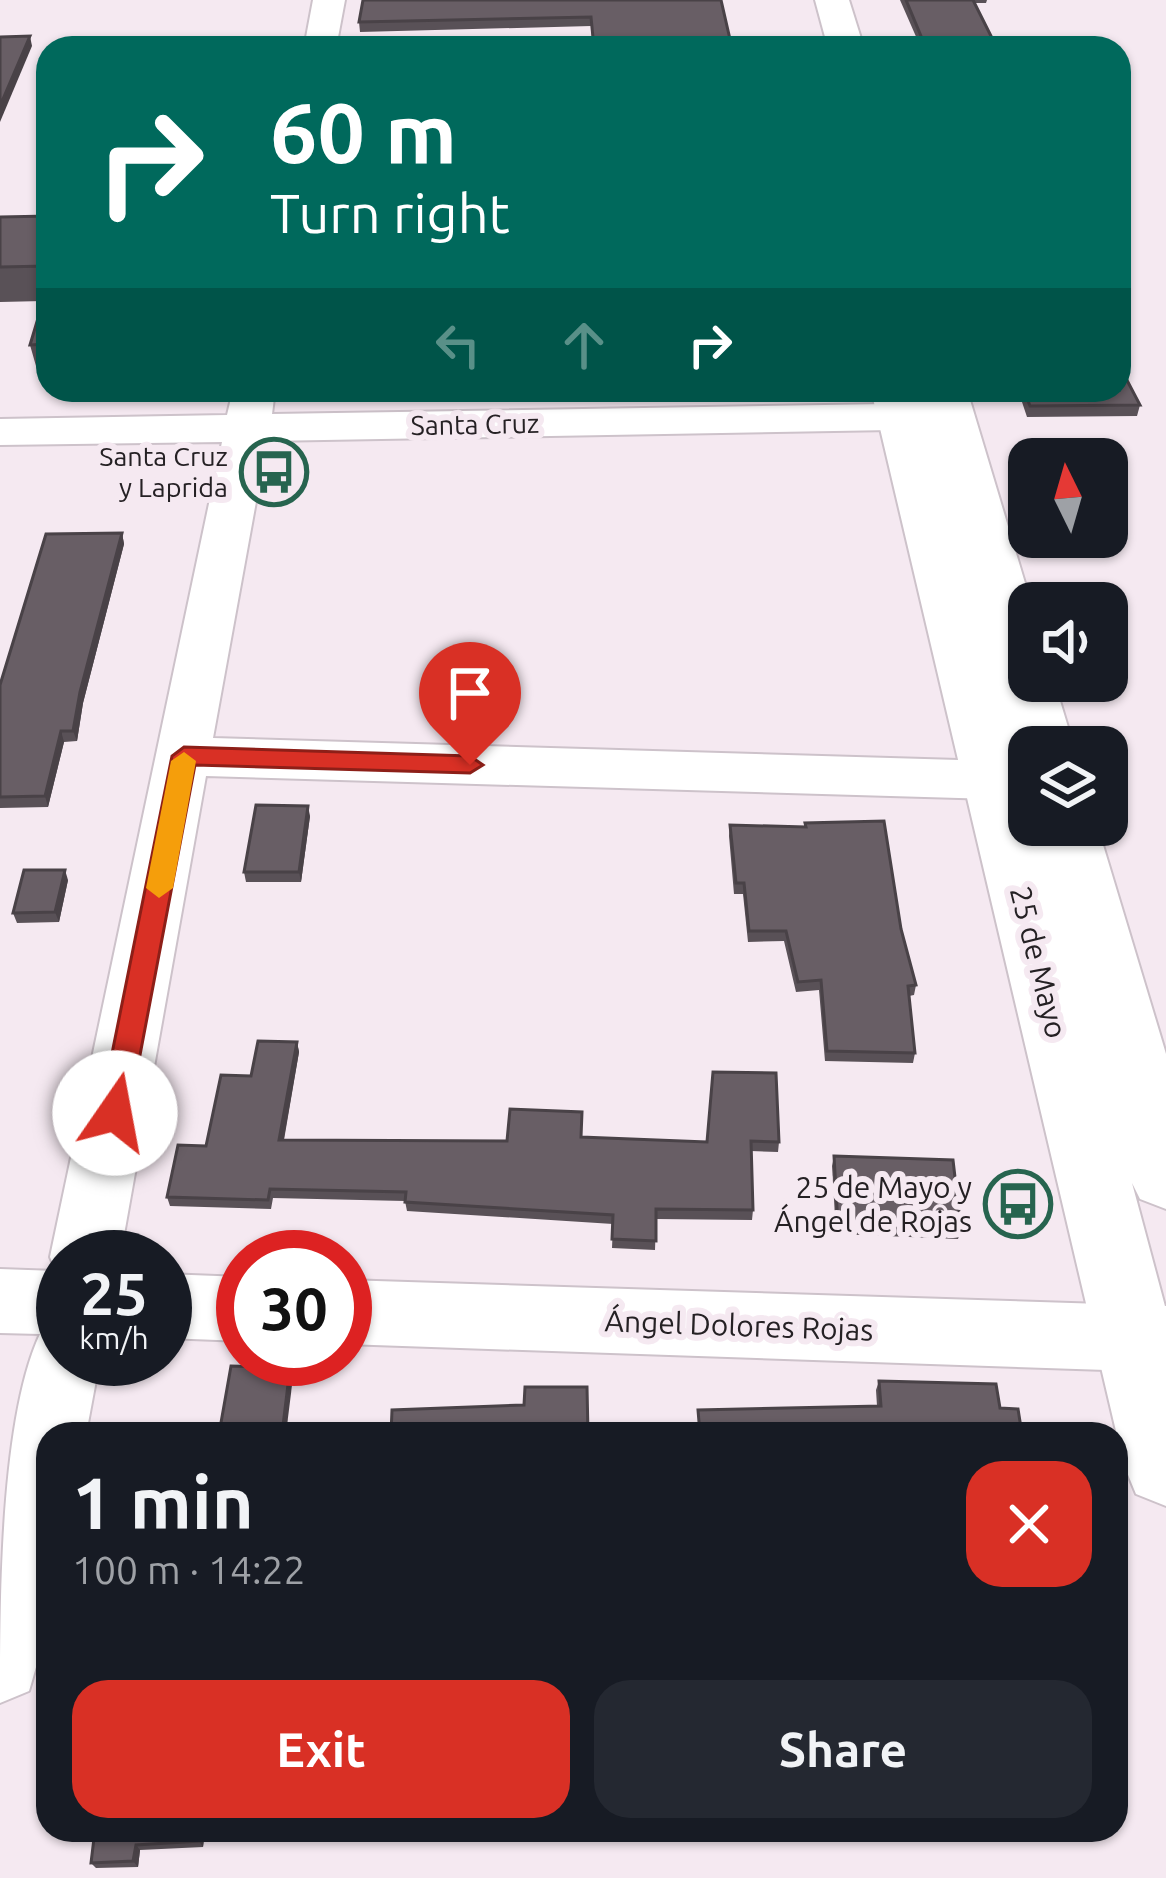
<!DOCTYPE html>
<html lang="en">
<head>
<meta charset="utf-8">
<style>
  body { margin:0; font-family:Ubuntu,sans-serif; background:#242831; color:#f1f3f6; height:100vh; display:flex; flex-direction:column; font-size:45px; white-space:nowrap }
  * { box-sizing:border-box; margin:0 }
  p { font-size:39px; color:#9ea1a6 }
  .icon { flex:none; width:66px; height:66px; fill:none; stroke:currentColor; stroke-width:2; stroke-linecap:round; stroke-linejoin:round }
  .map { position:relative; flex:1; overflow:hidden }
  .drawer { position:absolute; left:36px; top:1422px; width:1092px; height:420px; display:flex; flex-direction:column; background:#171b24; border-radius:36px; box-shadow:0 3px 9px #0004 }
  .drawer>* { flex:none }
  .guide { position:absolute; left:36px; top:36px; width:1095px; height:366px; border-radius:36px; box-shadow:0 3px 9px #0004; background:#00695c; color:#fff; overflow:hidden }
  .needle { width:78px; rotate:355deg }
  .controls { position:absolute; left:1008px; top:438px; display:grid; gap:24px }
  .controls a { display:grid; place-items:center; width:120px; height:120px; border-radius:24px; background:#171b24; box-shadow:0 3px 9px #0004; font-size:60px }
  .speed { position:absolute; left:36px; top:1230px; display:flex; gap:24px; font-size:60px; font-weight:700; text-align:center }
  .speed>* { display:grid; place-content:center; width:156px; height:156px; border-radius:50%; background:#171b24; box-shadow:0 3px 9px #0004; line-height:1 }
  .speed small { font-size:30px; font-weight:400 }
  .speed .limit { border:18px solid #d22; background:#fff; color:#111 }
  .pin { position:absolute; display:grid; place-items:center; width:102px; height:102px; color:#fff; margin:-123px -51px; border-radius:50% 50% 50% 0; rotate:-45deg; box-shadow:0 0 12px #0007 }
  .pin .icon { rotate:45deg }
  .me { position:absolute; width:132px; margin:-66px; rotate:12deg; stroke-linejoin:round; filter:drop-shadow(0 0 9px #0008) }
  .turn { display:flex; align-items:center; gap:42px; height:252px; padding:0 36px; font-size:54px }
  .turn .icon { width:156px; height:156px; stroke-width:2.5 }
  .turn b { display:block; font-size:84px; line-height:102px }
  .lanes { display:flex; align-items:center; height:114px; padding:0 36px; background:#0003; justify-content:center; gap:60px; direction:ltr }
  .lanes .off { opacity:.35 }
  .round { display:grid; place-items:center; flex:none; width:126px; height:126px; border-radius:36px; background:#242831 }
  .headline { display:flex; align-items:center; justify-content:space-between; height:204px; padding:0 36px }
  h1 { font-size:72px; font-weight:700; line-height:90px }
  .action { display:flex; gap:24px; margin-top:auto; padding:24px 36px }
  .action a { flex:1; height:138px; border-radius:36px; background:#d93025; color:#fff; font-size:48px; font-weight:700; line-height:138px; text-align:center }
  .action a+a { background:#242831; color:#f1f3f6 }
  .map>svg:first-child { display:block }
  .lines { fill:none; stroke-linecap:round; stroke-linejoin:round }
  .street-casing { stroke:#cdc2ca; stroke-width:4 }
  .secondary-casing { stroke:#cdc2ca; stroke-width:4 }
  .street { fill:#fff; fill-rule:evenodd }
  .secondary { fill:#fff; fill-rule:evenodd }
  .wall { fill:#595157 }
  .shaded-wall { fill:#494247 }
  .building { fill:#685e65; stroke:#494247; stroke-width:3 }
  .route { fill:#d93025; stroke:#8d1f18; stroke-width:3 }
  .slow { fill:#f59e0b }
  .labels { text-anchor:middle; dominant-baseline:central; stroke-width:12; stroke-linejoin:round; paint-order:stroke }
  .far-street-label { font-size:27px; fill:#252124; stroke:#f5e9f1 }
  .far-poi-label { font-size:27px; fill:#252124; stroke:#f5e9f1; text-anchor:end }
  .street-label { font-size:30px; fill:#252124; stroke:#f5e9f1 }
  .poi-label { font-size:30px; fill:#252124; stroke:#f5e9f1; text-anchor:end }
</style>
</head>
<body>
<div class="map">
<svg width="1166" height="1878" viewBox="0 0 1166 1878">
  <rect width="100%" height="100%" fill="#f5e9f1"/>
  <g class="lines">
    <!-- street casing -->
    <g class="street-casing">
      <g id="street">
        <path d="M 313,0 L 345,0 L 336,48 L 304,48 Z"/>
        <path d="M 233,390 L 275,390 L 272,414 L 950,403 L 966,407 L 972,416 L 966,425 L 950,429 L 267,441 L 213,738 L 993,761 L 1013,766 L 1021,780 L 1013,794 L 993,799 L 206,776 L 120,1257 L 63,1257 L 63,1359 L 100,1359 L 86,1434 L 48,1434 L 48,1626 L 29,1691 L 0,1703 C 0,1603 0,1419 40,1334 L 0,1333 L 0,1269 L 56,1271 L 50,1257 L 222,442 L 0,445 L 0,419 L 227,415 Z"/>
        <path d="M 165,1274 L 243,1277 L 243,1341 L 165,1338 Z"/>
        <path d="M 345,1280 L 1166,1306 L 1166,1372 L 345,1344 Z"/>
      </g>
    </g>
    <!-- secondary casing -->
    <g class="secondary-casing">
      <g id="secondary">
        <path d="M 815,0 L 849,0 L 864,48 L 828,48 Z"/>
        <path d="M 871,390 L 919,390 L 954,522 L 919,390 L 967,390 L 1031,603 L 1029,681 L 1054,681 L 1074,747 L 1029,747 L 1029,763 L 1015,749 L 1029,800 L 1029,825 L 1097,825 L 1166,1054 L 1166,1209 L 1140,1199 L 1132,1183 L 1166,1310 L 1166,1506 L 1136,1494 L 1124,1465 Z"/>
      </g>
    </g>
    <!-- street -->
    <use href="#street" class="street"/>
    <!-- secondary -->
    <use href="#secondary" class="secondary"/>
  </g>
  <!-- wall -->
  <g class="wall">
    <path d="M 721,0 L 732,48 L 593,48 L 591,26 L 360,32 L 359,22 Z"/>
    <path d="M 900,0 L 987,0 L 986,3 L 975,3 L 998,48 L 921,48 Z"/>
    <path d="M 48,216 L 48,380 L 40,380 L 30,345 L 43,301 L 0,302 L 0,217 Z"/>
    <path d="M 1119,236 L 1127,251 L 1124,261 L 1119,261 Z"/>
    <path d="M 1018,390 L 1119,390 L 1140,405 L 1137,416 L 1027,417 Z"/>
    <path d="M 122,533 L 124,544 L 83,703 L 77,741 L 64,742 L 48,807 L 0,808 L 0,685 Z"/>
    <path d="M 310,816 L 301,882 L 246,882 L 244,872 Z"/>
    <path d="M 805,823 L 901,929 L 916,985 L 914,995 L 909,996 L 915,1053 L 913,1063 L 825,1061 L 819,990 L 796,992 L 784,941 L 748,942 L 743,894 L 734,894 L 729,836 L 730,825 L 804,827 Z"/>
    <path d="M 68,880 L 59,922 L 17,923 L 13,913 Z"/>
    <path d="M 297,1042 L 299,1052 L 284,1140 L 507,1141 L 581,1137 L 707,1142 L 713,1072 L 779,1142 L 778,1152 L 751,1151 L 753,1210 L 752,1220 L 656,1219 L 655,1250 L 612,1248 L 613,1224 L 407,1211 L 405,1201 L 273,1198 L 271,1209 L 170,1206 L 167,1197 L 206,1146 L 251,1076 Z"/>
    <path d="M 834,1156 L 961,1229 L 958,1239 L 836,1234 L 832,1166 Z"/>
    <path d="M 879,1381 L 1000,1408 L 1022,1434 L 698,1434 L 698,1410 L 877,1406 L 876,1390 Z"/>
    <path d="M 95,1830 L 205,1830 L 203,1847 L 140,1850 L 138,1867 L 96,1868 L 91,1863 Z"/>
  </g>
  <!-- shaded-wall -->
  <g class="shaded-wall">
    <path d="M 30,36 L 32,46 L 0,122 L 0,106 Z"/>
    <path d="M 122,533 L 124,544 L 83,703 L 77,741 L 73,731 L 80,692 Z"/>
    <path d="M 61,731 L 64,742 L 48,807 L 45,796 Z"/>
    <path d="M 308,806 L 310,816 L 301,882 L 299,872 Z"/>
    <path d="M 65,870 L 68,880 L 59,922 L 55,912 Z"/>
    <path d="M 297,1042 L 299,1052 L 282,1149 L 279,1140 Z"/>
    <path d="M 290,1368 L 293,1377 L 286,1434 L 282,1434 Z"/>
    <path d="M 200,1830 L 205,1830 L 203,1847 L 199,1841 Z"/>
    <path d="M 136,1845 L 140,1850 L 138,1867 L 133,1861 Z"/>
  </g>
  <!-- building -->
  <g class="building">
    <path d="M 363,0 L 721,0 L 732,48 L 594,48 L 591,17 L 359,22 Z"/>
    <path d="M 906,0 L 973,0 L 997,48 L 926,48 Z"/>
    <path d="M 30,36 L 0,106 L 0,37 Z"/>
    <path d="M 48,216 L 48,266 L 0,267 L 0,217 Z"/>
    <path d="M 1119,236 L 1127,251 L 1119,251 Z"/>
    <path d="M 48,285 L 48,344 L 30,345 Z"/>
    <path d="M 1119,365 L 1140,405 L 1030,406 L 1024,390 L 1119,390 Z"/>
    <path d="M 122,533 L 80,692 L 73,731 L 61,731 L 45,796 L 0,797 L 0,685 L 46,534 Z"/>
    <path d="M 256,805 L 308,806 L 299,872 L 244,872 Z"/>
    <path d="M 884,821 L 901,929 L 916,985 L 908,986 L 915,1053 L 827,1051 L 821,980 L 798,982 L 786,931 L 749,931 L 744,883 L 736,883 L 730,825 L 806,827 L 805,823 Z"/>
    <path d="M 24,870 L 65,870 L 55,912 L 13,913 Z"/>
    <path d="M 258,1041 L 297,1042 L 279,1140 L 507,1141 L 510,1109 L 582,1112 L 581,1137 L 707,1142 L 713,1072 L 776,1073 L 779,1142 L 751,1141 L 753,1210 L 656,1209 L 656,1241 L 612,1239 L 613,1215 L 405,1202 L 406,1192 L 270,1189 L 268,1200 L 167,1197 L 178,1145 L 206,1146 L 221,1075 L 251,1076 Z"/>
    <path d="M 834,1156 L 953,1160 L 961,1229 L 838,1225 Z"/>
    <path d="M 231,1366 L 290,1368 L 282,1434 L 219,1434 Z"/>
    <path d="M 879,1381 L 996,1384 L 1000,1408 L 1018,1409 L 1022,1434 L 700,1434 L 698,1410 L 881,1406 Z"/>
    <path d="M 525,1387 L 587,1387 L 588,1434 L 391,1434 L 392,1410 L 524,1405 Z"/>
    <path d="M 95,1830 L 200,1830 L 199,1841 L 136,1845 L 133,1861 L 91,1863 Z"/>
  </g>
  <!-- route -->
  <path class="route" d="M 184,747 L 470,756 L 483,765 L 470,773 L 195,765 L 129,1113 L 115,1125 L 100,1113 L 172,756 Z"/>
  <!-- slow -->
  <path class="slow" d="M 184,752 L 196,761 L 173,888 L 159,898 L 146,888 L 171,761 Z"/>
  <!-- icons -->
  <defs>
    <g id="bus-ring" transform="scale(3.45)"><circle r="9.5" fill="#f5e9f1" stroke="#27644f" stroke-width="1.5"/><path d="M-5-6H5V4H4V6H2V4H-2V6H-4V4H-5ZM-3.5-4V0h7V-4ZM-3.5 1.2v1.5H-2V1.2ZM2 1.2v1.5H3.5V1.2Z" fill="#27644f"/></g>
  </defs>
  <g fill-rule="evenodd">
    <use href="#bus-ring" x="274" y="472"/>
    <use href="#bus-ring" x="1018" y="1204"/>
  </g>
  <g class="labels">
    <!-- far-street labels -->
    <g class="far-street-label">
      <text transform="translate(475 424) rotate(-1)">Santa Cruz</text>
    </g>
    <!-- far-poi labels -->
    <g class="far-poi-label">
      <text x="228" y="456">Santa Cruz<tspan x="228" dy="31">y Laprida</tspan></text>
    </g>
    <!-- street labels -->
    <g class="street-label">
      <text transform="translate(1039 962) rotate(76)">25 de Mayo</text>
      <text transform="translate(739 1325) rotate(2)">Ángel Dolores Rojas</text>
    </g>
    <!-- poi labels -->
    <g class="poi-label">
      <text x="972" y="1187">25 de Mayo y<tspan x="972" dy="34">Ángel de Rojas</tspan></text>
    </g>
  </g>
</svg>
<div class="controls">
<a><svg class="needle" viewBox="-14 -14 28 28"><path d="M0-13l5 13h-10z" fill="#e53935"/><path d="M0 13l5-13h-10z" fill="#9ea1a6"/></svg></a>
<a><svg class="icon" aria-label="sound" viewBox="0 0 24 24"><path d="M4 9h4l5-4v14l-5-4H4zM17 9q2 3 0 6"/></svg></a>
<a><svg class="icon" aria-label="layers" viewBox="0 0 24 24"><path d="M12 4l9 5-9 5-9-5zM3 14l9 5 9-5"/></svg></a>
</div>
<div class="speed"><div>25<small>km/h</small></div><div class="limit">30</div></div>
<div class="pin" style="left:470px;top:765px;background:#d93025"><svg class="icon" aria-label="arrive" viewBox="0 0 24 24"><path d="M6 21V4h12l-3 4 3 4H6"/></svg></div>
<svg class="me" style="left:115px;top:1113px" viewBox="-20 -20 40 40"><circle r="19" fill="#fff"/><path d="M0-13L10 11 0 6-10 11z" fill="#d93025"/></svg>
<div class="guide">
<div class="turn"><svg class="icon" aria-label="right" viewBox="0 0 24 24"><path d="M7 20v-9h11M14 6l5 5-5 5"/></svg><div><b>60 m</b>Turn right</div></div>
<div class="lanes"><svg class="icon off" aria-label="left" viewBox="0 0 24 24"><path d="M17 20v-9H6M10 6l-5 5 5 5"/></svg><svg class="icon off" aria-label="ahead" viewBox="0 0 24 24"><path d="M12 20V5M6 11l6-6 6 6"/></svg><svg class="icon" aria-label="right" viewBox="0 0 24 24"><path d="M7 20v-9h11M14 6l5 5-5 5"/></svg></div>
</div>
<section class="drawer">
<div class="headline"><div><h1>1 min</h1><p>100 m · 14:22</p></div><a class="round" style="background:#d93025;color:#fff"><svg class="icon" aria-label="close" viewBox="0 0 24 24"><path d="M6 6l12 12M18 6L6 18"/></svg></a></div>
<div class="action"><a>Exit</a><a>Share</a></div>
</section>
</div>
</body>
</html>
